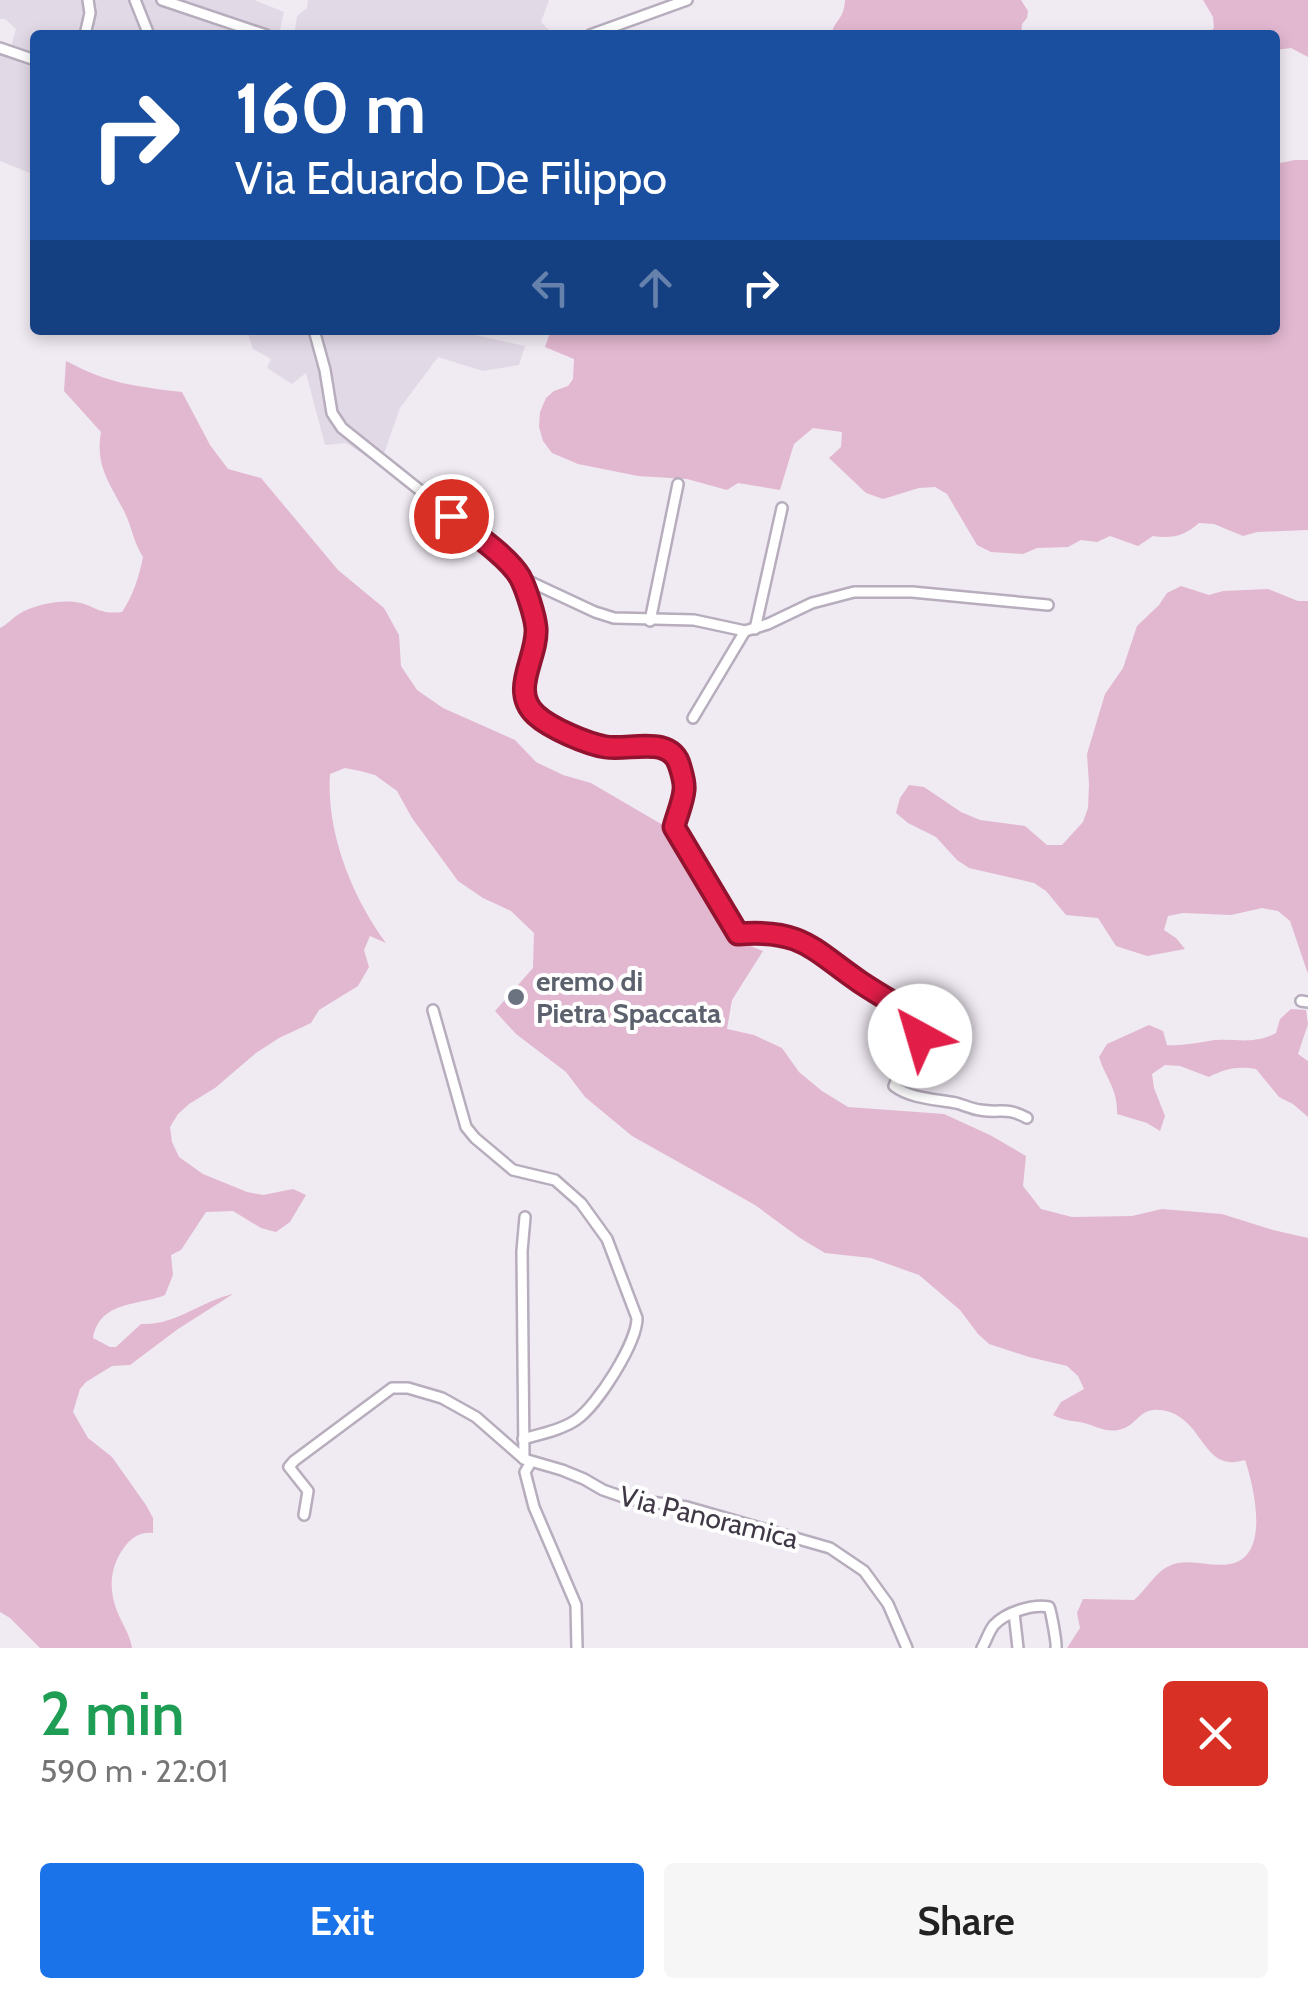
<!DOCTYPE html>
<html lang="en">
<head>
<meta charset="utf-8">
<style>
  body { margin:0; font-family:Cabin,sans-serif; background:#f6f6f6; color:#222; height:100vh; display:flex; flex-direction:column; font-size:38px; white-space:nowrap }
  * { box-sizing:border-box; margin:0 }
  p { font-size:32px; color:#767676 }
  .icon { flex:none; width:55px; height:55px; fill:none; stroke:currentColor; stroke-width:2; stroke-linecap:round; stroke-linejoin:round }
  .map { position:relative; height:1648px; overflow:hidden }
  .drawer { display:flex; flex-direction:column; background:#fff; flex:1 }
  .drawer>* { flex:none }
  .top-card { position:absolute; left:30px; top:30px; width:1250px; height:305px; border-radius:10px; box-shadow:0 5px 15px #0003; background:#1a4fa0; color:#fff; overflow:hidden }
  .pin { position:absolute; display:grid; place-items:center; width:85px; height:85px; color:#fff; margin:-42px; border:5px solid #fff; border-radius:50%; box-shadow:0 2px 10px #0007 }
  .me { position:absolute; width:110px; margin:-55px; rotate:321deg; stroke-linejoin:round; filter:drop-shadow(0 0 8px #0008) }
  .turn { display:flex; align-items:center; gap:35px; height:210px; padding:0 40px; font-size:45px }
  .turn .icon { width:130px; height:130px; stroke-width:2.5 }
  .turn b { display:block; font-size:70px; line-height:85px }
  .lanes { display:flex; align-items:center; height:95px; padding:0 40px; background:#0003; justify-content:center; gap:50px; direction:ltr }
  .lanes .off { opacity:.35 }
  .round { display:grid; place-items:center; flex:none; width:105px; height:105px; border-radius:10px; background:#f6f6f6 }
  .headline { display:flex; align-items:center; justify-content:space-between; height:170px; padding:0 40px }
  h1 { font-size:60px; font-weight:600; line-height:75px; color:#1e9e55 }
  .button { display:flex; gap:20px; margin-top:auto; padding:20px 40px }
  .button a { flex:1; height:115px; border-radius:10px; background:#1a73e8; color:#fff; font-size:40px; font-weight:600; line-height:115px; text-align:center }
  .button a+a { background:#f6f6f6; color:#222 }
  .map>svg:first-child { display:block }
  .residential { fill:#e2d9e6 }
  .green { fill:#e2b8d0 }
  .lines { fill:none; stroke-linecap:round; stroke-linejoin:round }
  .street-casing { stroke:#b7adbd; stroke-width:14 }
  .street { stroke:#fff; stroke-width:9 }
  .route-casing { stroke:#92132f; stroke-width:25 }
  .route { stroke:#e11d48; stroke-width:18 }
  .worship-dot { fill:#6b7280; stroke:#fff; stroke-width:4 }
  .labels { text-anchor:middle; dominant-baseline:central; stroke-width:8; stroke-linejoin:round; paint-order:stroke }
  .worship-label { font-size:28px; font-weight:bold; fill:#5b616d; stroke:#fff; text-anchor:start }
  .street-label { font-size:28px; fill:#413946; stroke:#fff }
</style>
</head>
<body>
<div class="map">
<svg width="1308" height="1648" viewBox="0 0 1308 1648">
  <rect width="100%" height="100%" fill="#f0eaf3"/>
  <!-- residential -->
  <g class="residential">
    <path d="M 0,0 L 254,0 L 284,12 L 279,34 L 283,35 L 35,35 L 35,175 L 0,161 L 0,44 L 11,47 L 16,29 L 5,19 L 0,19 Z"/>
    <path d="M 308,0 L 549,0 L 541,22 L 550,31 L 548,35 L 294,35 L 297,16 L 307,8 Z"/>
    <path d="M 247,330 L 453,330 L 525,346 L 519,365 L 483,371 L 438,357 L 400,408 L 380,465 L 346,443 L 325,445 L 306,373 L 292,384 L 267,368 L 271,359 L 253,349 Z"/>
  </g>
  <!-- green -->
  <g class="green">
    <path d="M 845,0 L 1021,0 L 1028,11 L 1027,18 L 1022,24 L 1021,35 L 831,35 C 835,19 844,20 845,0 Z"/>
    <path d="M 1203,0 L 1308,0 L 1308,57 L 1291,48 L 1275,50 L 1275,35 L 1200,35 L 1208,34 L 1214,28 L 1213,17 Z"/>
    <path d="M 1295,160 L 1308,160 L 1308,530 L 1257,532 L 1243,536 L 1214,524 L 1199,523 C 1184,536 1173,539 1153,536 L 1138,546 L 1110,536 L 1097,542 L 1081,540 L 1068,547 L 1037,548 L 1023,554 L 991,552 L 977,545 L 947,494 L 935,487 L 919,488 L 883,499 L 866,493 L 829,458 L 841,447 L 842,432 L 813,428 L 794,444 L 780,490 L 738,483 L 727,490 L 687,479 L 638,476 L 578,464 L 552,453 L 543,441 L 539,427 L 540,412 L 546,398 L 554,391 L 568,386 L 573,379 L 574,359 L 545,347 L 551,330 L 1275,330 L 1275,164 Z"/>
    <path d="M 66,361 C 110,384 133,386 182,392 L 210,445 L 228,469 L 261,478 L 338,570 L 384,608 L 399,635 L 401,666 L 417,690 L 443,708 L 515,740 L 536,762 L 563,775 L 591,783 L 668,828 L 730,938 L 763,951 L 732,1000 L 727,1029 L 754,1035 L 782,1048 L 799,1072 L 822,1091 L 848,1107 L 944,1114 L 990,1135 L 1026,1156 L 1023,1186 L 1041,1209 L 1072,1217 L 1132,1216 L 1162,1209 L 1222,1214 L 1273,1230 L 1308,1238 L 1308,1648 L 1067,1648 L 1080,1628 L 1077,1613 L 1083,1599 L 1134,1600 C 1146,1590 1154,1574 1167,1567 C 1186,1556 1210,1568 1230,1564 C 1271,1557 1254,1486 1245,1460 C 1240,1461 1234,1463 1229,1462 C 1203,1459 1200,1423 1170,1412 C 1140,1403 1140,1423 1122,1429 C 1107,1434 1097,1426 1084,1423 C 1071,1420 1067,1422 1053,1415 L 1061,1402 L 1084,1389 L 1078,1376 L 1067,1366 L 1029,1357 L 989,1344 L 978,1334 L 960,1310 L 919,1275 L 871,1258 L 825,1253 L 800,1238 L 755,1205 L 632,1136 L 585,1097 L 566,1072 L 516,1034 L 495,1011 L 533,968 L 534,933 L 511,911 L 483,898 L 458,881 L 412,818 L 397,791 L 375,775 L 360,771 L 345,768 L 330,774 C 326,832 352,897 386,943 L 370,936 L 364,950 L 369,967 L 358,986 L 319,1010 L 311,1023 L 279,1038 L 256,1053 L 215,1088 L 189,1104 L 178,1114 L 170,1127 L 172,1142 L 179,1157 L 203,1174 L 247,1192 L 263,1195 L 293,1189 L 306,1195 L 290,1222 L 276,1232 L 261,1228 L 233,1211 L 206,1212 L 181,1250 L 171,1255 L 173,1275 L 165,1295 C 139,1306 100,1300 93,1338 L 110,1347 L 116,1347 L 141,1324 C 175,1326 201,1301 233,1294 L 178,1329 L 130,1365 L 112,1366 L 86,1382 L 80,1389 L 73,1412 L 88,1438 L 112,1457 L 146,1505 L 153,1518 L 153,1533 C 141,1532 134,1536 126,1545 C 110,1565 108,1588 117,1611 C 122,1624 130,1634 132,1648 L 40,1648 L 10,1618 L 0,1612 L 0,628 C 7,625 12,618 19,614 C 33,605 59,600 75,602 C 94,604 96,615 122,612 C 133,596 139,577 143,557 C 134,543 132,528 125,513 C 110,483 95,467 101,432 L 64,391 Z"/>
    <path d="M 1181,586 L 1209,595 L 1223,591 L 1268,589 L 1298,601 L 1308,601 L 1308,974 L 1290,921 L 1278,911 L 1262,908 L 1231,915 L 1183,913 L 1168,916 L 1164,930 L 1176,938 L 1185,949 L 1147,956 L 1116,946 L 1098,918 L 1066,915 L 1046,891 L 1034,883 L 969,868 L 957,860 L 936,837 L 908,823 L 896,813 L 900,798 L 909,785 L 924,787 L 961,812 L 980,820 L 1025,826 L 1047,845 L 1062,845 L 1083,822 L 1088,808 L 1089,784 L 1087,754 L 1105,694 L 1123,668 L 1137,626 L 1159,605 L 1167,593 Z"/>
    <path d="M 1291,1009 L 1306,1010 L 1308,1024 L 1298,1054 L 1308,1061 L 1308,1117 L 1293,1104 L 1279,1097 L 1256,1069 C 1238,1066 1226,1068 1209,1077 L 1180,1066 L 1165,1065 L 1152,1074 L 1154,1088 L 1165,1116 L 1160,1131 L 1147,1123 L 1117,1114 C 1118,1089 1106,1079 1099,1057 L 1107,1044 L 1149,1025 L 1163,1031 L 1167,1045 C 1182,1046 1195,1043 1209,1041 C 1233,1037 1252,1046 1276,1033 L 1280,1019 Z"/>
  </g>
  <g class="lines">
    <!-- street casing -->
    <g class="street-casing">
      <g id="street">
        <path d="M 135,0 L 149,35"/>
        <path d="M 162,0 L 266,35"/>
        <path d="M 85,35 L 90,13 L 88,0"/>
        <path d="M 590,35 L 687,0"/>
        <path d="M 0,48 L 35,60"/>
        <path d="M 314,330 L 325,370 L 332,413 L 342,428 L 486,543 L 520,577 L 536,629 L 534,648 L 524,688 L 526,699 L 532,711 L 549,726 L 606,747 L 663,747 L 678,760 L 685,788 L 674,827 L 738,934 C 801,929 812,949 860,982 C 878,994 897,1005 916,1016 C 931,1055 903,1059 894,1086 C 911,1099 936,1099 956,1103 C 964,1105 972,1109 980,1110 C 1002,1114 1004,1106 1027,1118"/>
        <path d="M 520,577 L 595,612 L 614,618 L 694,620 L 745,631 L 768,624 L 812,603 L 854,592 L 912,592 L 1048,605"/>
        <path d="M 650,621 L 678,484"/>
        <path d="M 755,629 L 782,508"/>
        <path d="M 693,718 L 745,631"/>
        <path d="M 1301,1001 L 1308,1002"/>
        <path d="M 433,1010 L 466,1127 L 475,1138 L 513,1170 L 555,1180 L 581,1203 L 607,1239 L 637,1318 C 637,1343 597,1406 576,1420 C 561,1430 541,1434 523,1439"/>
        <path d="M 524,1459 L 522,1251 L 525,1217"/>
        <path d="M 531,1462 L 525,1472 L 534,1507 L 576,1605 L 577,1648"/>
        <path d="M 304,1515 L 308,1491 L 289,1467 L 294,1461 L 392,1388 L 408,1388 L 442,1398 L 476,1417 L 524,1459 L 562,1470 L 584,1479 L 603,1490 L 629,1499 L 687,1507 L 830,1548 L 864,1571 L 888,1604 L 907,1648"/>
        <path d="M 1014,1613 L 1018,1648"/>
        <path d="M 982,1648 C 986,1641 989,1631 994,1625 C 1006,1612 1033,1604 1049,1607 C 1051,1611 1057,1644 1056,1648"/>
      </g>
    </g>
    <!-- street -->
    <use href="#street" class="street"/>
  </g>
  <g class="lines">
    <!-- route casing -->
    <g class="route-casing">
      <path id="route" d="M 451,516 C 470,531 508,556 520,577 C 526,588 535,616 536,628 C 538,658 509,690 536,715 C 550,728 587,744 606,747 C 630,751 672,734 680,767 C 682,774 685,783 684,790 C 683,802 677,815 674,827 L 738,934 C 802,929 812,949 860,982 C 878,994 897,1005 916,1016 L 919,1022 L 920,1036"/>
    </g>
    <!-- route -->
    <use href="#route" class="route"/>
  </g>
  <!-- markers -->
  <circle class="worship-dot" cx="516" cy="997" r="10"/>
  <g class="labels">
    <!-- worship labels -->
    <g class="worship-label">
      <text x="536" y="981">eremo di<tspan x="536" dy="32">Pietra Spaccata</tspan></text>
    </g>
    <!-- street labels -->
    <g class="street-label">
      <text transform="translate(709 1517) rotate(14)">Via Panoramica</text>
    </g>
  </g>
</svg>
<div class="pin" style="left:451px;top:516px;background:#d93025"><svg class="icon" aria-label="arrive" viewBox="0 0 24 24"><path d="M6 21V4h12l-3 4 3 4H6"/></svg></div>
<svg class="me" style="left:920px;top:1036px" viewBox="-20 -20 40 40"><circle r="19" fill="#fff"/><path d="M0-13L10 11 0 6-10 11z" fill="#e11d48"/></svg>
<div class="top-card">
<div class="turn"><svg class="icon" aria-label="right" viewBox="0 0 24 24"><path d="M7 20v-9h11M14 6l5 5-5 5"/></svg><div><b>160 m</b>Via Eduardo De Filippo</div></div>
<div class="lanes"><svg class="icon off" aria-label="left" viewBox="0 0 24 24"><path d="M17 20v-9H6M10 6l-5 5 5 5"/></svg><svg class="icon off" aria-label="ahead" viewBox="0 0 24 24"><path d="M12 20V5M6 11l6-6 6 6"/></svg><svg class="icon" aria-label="right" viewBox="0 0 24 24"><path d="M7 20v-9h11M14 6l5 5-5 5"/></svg></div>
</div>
</div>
<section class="drawer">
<div class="headline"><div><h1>2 min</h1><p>590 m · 22:01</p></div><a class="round" style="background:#d93025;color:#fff"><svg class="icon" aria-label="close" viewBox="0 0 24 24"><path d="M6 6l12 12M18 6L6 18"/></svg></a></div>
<div class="button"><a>Exit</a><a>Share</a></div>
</section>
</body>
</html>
